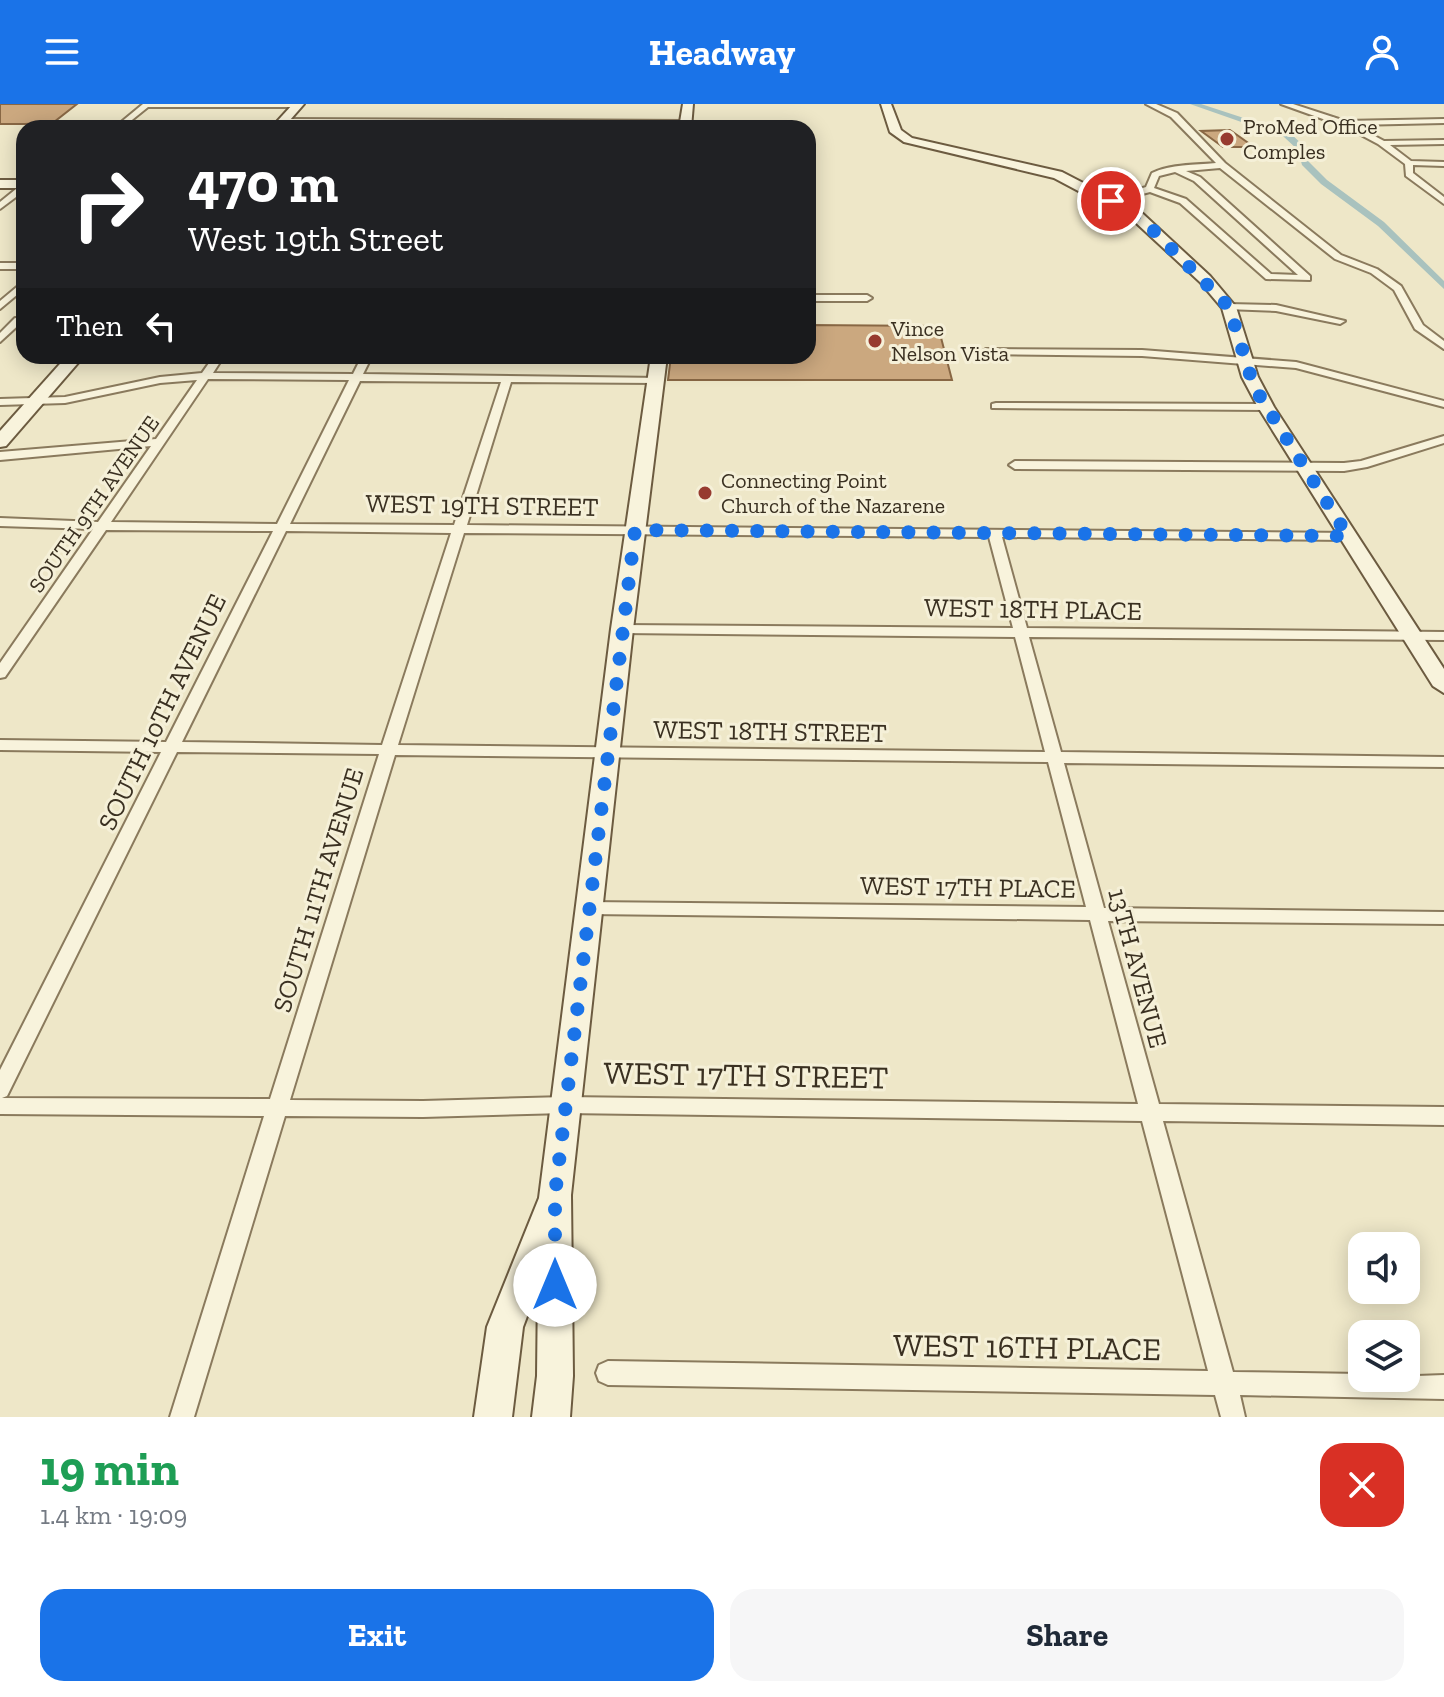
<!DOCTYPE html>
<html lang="en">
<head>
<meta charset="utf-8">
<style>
  body { margin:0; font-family:"Zilla Slab",serif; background:#f6f6f7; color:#1f2937; height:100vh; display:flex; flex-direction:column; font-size:30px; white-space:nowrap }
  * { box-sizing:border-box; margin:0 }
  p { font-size:26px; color:#747a83 }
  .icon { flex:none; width:44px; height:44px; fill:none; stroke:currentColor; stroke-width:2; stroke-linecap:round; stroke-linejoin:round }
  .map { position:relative; height:1313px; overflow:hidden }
  .drawer { display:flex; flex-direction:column; background:#fff; flex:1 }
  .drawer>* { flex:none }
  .banner { position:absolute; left:16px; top:16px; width:800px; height:244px; border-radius:24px; box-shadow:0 4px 20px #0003; background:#202124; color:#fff; overflow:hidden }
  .controls { position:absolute; left:1348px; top:1128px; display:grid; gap:16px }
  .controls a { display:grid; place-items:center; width:72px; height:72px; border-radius:16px; background:#fff; box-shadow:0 4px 20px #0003; font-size:40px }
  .pin { position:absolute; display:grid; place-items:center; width:68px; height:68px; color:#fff; margin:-34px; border:4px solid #fff; border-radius:50%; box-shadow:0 2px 8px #0007 }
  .me { position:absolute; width:88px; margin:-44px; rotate:0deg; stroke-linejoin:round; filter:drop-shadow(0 0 6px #0008) }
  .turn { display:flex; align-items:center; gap:28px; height:168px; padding:0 40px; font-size:36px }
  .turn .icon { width:104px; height:104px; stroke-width:2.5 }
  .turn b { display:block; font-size:56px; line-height:68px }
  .then { display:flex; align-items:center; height:76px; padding:0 40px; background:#0003; gap:16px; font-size:30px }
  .round { display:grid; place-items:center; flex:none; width:84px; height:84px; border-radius:24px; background:#f6f6f7 }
  .headline { display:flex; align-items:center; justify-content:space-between; height:136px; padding:0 40px }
  h1 { font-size:48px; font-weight:700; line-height:60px; color:#1e9e55 }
  .primary-button { display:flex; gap:16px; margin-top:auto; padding:16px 40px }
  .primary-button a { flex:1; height:92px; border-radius:24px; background:#1a73e8; color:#fff; font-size:32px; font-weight:700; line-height:92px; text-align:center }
  .primary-button a+a { background:#f6f6f7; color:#1f2937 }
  header { display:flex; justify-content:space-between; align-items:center; height:104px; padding:0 40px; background:#1a73e8; color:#fff; font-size:36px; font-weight:700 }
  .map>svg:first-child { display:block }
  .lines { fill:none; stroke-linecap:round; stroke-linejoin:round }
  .canal { fill:#a9c2be; fill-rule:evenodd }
  .building { fill:#cba87f; stroke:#886744; stroke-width:2 }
  .street-casing { stroke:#8a7a5d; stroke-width:4 }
  .secondary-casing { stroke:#6c5b40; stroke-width:4 }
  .street { fill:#f8f3dc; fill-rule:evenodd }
  .secondary { fill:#f8f3dc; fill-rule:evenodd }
  .route { stroke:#1a73e8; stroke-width:14; stroke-dasharray:0 25.2 }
  .poi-dot { fill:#973b2f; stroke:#f5f0d8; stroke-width:3 }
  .labels { text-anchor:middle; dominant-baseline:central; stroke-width:6; stroke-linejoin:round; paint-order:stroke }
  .far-poi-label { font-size:22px; fill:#3a3021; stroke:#f5f0d8; text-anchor:start }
  .far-street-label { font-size:22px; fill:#3a3021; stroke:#f5f0d8 }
  .street-label { font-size:26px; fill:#3a3021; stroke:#f5f0d8 }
  .near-street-label { font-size:32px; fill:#3a3021; stroke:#f5f0d8 }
</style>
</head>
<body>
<header><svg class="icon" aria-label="menu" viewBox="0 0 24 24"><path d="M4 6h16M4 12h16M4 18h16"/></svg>Headway<svg class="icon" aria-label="person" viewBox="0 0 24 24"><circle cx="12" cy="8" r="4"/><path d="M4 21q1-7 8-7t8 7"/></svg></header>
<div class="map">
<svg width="1444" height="1313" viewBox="0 0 1444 1313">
  <rect width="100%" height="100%" fill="#eee7c8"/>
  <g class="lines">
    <!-- canal -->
    <path class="canal" d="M 1190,0 L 1201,0 L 1290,29 L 1305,43 L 1309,58 L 1327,76 L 1384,118 L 1444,177 L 1444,185 L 1378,122 L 1321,80 L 1302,61 L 1298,46 L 1284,33 Z"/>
  </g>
  <!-- building -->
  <g class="building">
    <path d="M 0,0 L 77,0 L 54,18 L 25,20 L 0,20 Z"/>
    <path d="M 1230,26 L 1254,43 L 1223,43 L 1201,27 Z"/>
    <path d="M 808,221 L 938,222 L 952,276 L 668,276 L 671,252 L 808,252 Z"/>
  </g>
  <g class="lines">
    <!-- street casing -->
    <g class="street-casing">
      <g id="street">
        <path d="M 143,0 L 301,0 L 302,1 L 298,3 L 148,3 L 122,24 L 114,24 Z"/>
        <path d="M 1146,0 L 1156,0 L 1177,9 L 1225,59 L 1341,151 L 1377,165 L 1401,182 L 1423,221 L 1444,237 L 1444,245 L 1415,225 L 1394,186 L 1371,169 L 1335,155 L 1220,64 L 1186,67 L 1200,73 L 1310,172 L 1310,176 L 1266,175 L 1180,99 L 1150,88 L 1108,99 L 1108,95 L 1146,83 L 1152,69 C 1171,60 1194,61 1216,59 L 1171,13 ZM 1175,68 L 1194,77 L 1298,171 L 1271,170 L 1186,95 L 1154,84 L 1159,72 Z"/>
        <path d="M 1281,0 L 1293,0 L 1345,17 L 1444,15 L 1444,19 L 1354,21 L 1384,37 L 1444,36 L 1444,40 L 1390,41 L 1411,57 L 1444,58 L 1444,62 L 1413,61 L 1413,69 L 1444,93 L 1444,100 L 1406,72 L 1405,60 L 1378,40 L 1348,24 Z"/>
        <path d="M 284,15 L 686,17 L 690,19 L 686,21 L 281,19 Z"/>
        <path d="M 21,81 L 24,81 L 24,87 L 0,105 L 0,98 Z"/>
        <rect x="0" y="159" width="24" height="6"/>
        <path d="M 24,177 L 24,185 L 0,205 L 0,197 Z"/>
        <path d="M 808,191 L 867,191 L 872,194 L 867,197 L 808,197 Z"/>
        <path d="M 1229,200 L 1276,201 L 1345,217 L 1340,220 L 1276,207 L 1226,205 L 1224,203 Z"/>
        <path d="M 15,214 L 24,216 L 0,238 L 0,229 Z"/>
        <path d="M 986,245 L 1142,246 L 1296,258 L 1444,297 L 1444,303 L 1296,264 L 1142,252 L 982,250 L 981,248 Z"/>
        <path d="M 214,252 L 224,252 L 213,269 L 353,270 L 362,252 L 372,252 L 363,270 L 661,274 L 661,278 L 657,279 L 511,278 L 467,421 L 1353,429 L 1353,435 L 1348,436 L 1002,433 L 1027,524 L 1444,528 L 1444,536 L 1029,533 L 1061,648 L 1444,653 L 1444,663 L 1064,659 L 1104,804 L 1444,808 L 1444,820 L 1108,817 L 1159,1000 L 1444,1003 L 1444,1021 L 1163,1017 L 1233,1268 L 1362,1270 L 1362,1274 L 1444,1271 L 1444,1295 L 1240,1291 L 1245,1313 L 1221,1313 L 1215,1291 L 608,1281 L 599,1277 L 596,1269 L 599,1261 L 608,1257 L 1208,1267 L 1142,1017 L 565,1009 L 423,1013 L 285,1012 L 194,1313 L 170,1313 L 264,1012 L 0,1010 L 0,966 L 161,648 L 0,646 L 0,636 L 166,638 L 273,427 L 106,426 L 5,573 L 0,574 L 0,559 L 93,425 L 0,422 L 0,414 L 98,418 L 151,342 L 0,356 L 0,348 L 156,335 L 197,276 L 160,279 L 65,299 L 0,301 L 0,295 L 65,293 L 160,273 L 202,269 ZM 208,275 L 349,276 L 277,420 L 111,418 ZM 360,277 L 501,278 L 454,421 L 290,420 ZM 286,427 L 451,429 L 382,641 L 182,638 ZM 464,429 L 989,433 L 1013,524 L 622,521 L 615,525 L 622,529 L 1015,533 L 1045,648 L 398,641 ZM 177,648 L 379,650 L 270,995 L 2,994 L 7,992 L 10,986 ZM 395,651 L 1048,658 L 1086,803 L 588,798 L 582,799 L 579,804 L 582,809 L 588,810 L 1090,816 L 1138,1000 L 565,993 L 423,997 L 290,996 Z"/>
        <path d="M 996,299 L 1266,300 L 1272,303 L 1266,306 L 992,304 L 992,300 Z"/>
        <path d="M 1444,332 L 1444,339 L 1367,363 L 1344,367 L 1015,365 L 1009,361 L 1015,357 L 1344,359 L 1361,357 Z"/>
      </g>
    </g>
    <!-- secondary casing -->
    <g class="secondary-casing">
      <g id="secondary">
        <path d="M 293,0 L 304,0 L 283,24 L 271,24 Z"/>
        <path d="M 683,0 L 693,0 L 691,24 L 679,24 Z"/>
        <path d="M 881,0 L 891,0 L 901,26 L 912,34 L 1062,68 L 1143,110 L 1210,172 L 1236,203 L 1258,273 L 1274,303 L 1444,565 L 1444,589 L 1433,582 L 1258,303 L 1242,273 L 1222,204 L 1200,178 L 1133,116 L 1054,74 L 904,38 L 890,28 Z"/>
        <rect x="0" y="76" width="24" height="8"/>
        <path d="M 67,252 L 84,252 L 6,342 L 0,343 L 0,327 Z"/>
        <path d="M 651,252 L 667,252 L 633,525 L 571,1091 L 573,1272 L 570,1313 L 532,1313 L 537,1272 L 538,1183 L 523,1223 L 512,1313 L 474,1313 L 487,1223 L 539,1094 L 611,525 Z"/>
      </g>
    </g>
    <!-- street -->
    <use href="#street" class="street"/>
    <!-- secondary -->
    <use href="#secondary" class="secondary"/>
  </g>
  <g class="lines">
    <!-- route -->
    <path class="route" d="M 555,1181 L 555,1091 L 635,426 L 1348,432 L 1254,283 L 1229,203 L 1148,121 L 1111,97"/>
  </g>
  <!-- markers -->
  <g class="poi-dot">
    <circle cx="1227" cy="35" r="8"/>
    <circle cx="875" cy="237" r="8"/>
    <circle cx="705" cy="389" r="8"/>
  </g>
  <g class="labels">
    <!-- far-poi labels -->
    <g class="far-poi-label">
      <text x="1243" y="22">ProMed Office<tspan x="1243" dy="25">Comples</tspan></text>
      <text x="891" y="224">Vince<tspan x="891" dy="25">Nelson Vista</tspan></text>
      <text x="721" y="376">Connecting Point<tspan x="721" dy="25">Church of the Nazarene</tspan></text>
    </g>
    <!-- far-street labels -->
    <g class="far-street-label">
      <text transform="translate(94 400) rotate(-55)">SOUTH 9TH AVENUE</text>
    </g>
    <!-- street labels -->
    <g class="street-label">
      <text transform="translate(482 401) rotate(1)">WEST 19TH STREET</text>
      <text transform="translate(1033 505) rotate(1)">WEST 18TH PLACE</text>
      <text transform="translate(162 608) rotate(-64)">SOUTH 10TH AVENUE</text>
      <text transform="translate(770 627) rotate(1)">WEST 18TH STREET</text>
      <text transform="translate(968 783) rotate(1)">WEST 17TH PLACE</text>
      <text transform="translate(318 786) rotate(-73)">SOUTH 11TH AVENUE</text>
      <text transform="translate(1138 864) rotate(75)">13TH AVENUE</text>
    </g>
    <!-- near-street labels -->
    <g class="near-street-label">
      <text transform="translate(746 971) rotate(1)">WEST 17TH STREET</text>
      <text transform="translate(1027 1243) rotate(1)">WEST 16TH PLACE</text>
    </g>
  </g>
</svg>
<div class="controls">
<a><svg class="icon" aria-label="sound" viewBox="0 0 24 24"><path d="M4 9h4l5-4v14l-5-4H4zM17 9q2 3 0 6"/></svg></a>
<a><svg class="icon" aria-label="layers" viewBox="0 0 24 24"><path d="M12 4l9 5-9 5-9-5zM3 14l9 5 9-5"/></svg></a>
</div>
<div class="pin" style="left:1111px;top:97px;background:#d93025"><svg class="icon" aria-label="arrive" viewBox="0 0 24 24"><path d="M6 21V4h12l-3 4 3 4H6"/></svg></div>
<svg class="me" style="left:555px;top:1181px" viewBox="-20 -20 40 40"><circle r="19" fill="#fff"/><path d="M0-13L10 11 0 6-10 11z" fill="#1a73e8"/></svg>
<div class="banner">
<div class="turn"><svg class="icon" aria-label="right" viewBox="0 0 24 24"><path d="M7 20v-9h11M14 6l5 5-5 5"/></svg><div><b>470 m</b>West 19th Street</div></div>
<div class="then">Then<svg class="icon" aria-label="left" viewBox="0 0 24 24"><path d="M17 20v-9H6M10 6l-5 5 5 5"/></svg></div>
</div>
</div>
<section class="drawer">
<div class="headline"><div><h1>19 min</h1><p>1.4 km · 19:09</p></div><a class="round" style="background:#d93025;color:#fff"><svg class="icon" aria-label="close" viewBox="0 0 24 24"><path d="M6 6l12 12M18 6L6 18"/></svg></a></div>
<div class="primary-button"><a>Exit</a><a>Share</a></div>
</section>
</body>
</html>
